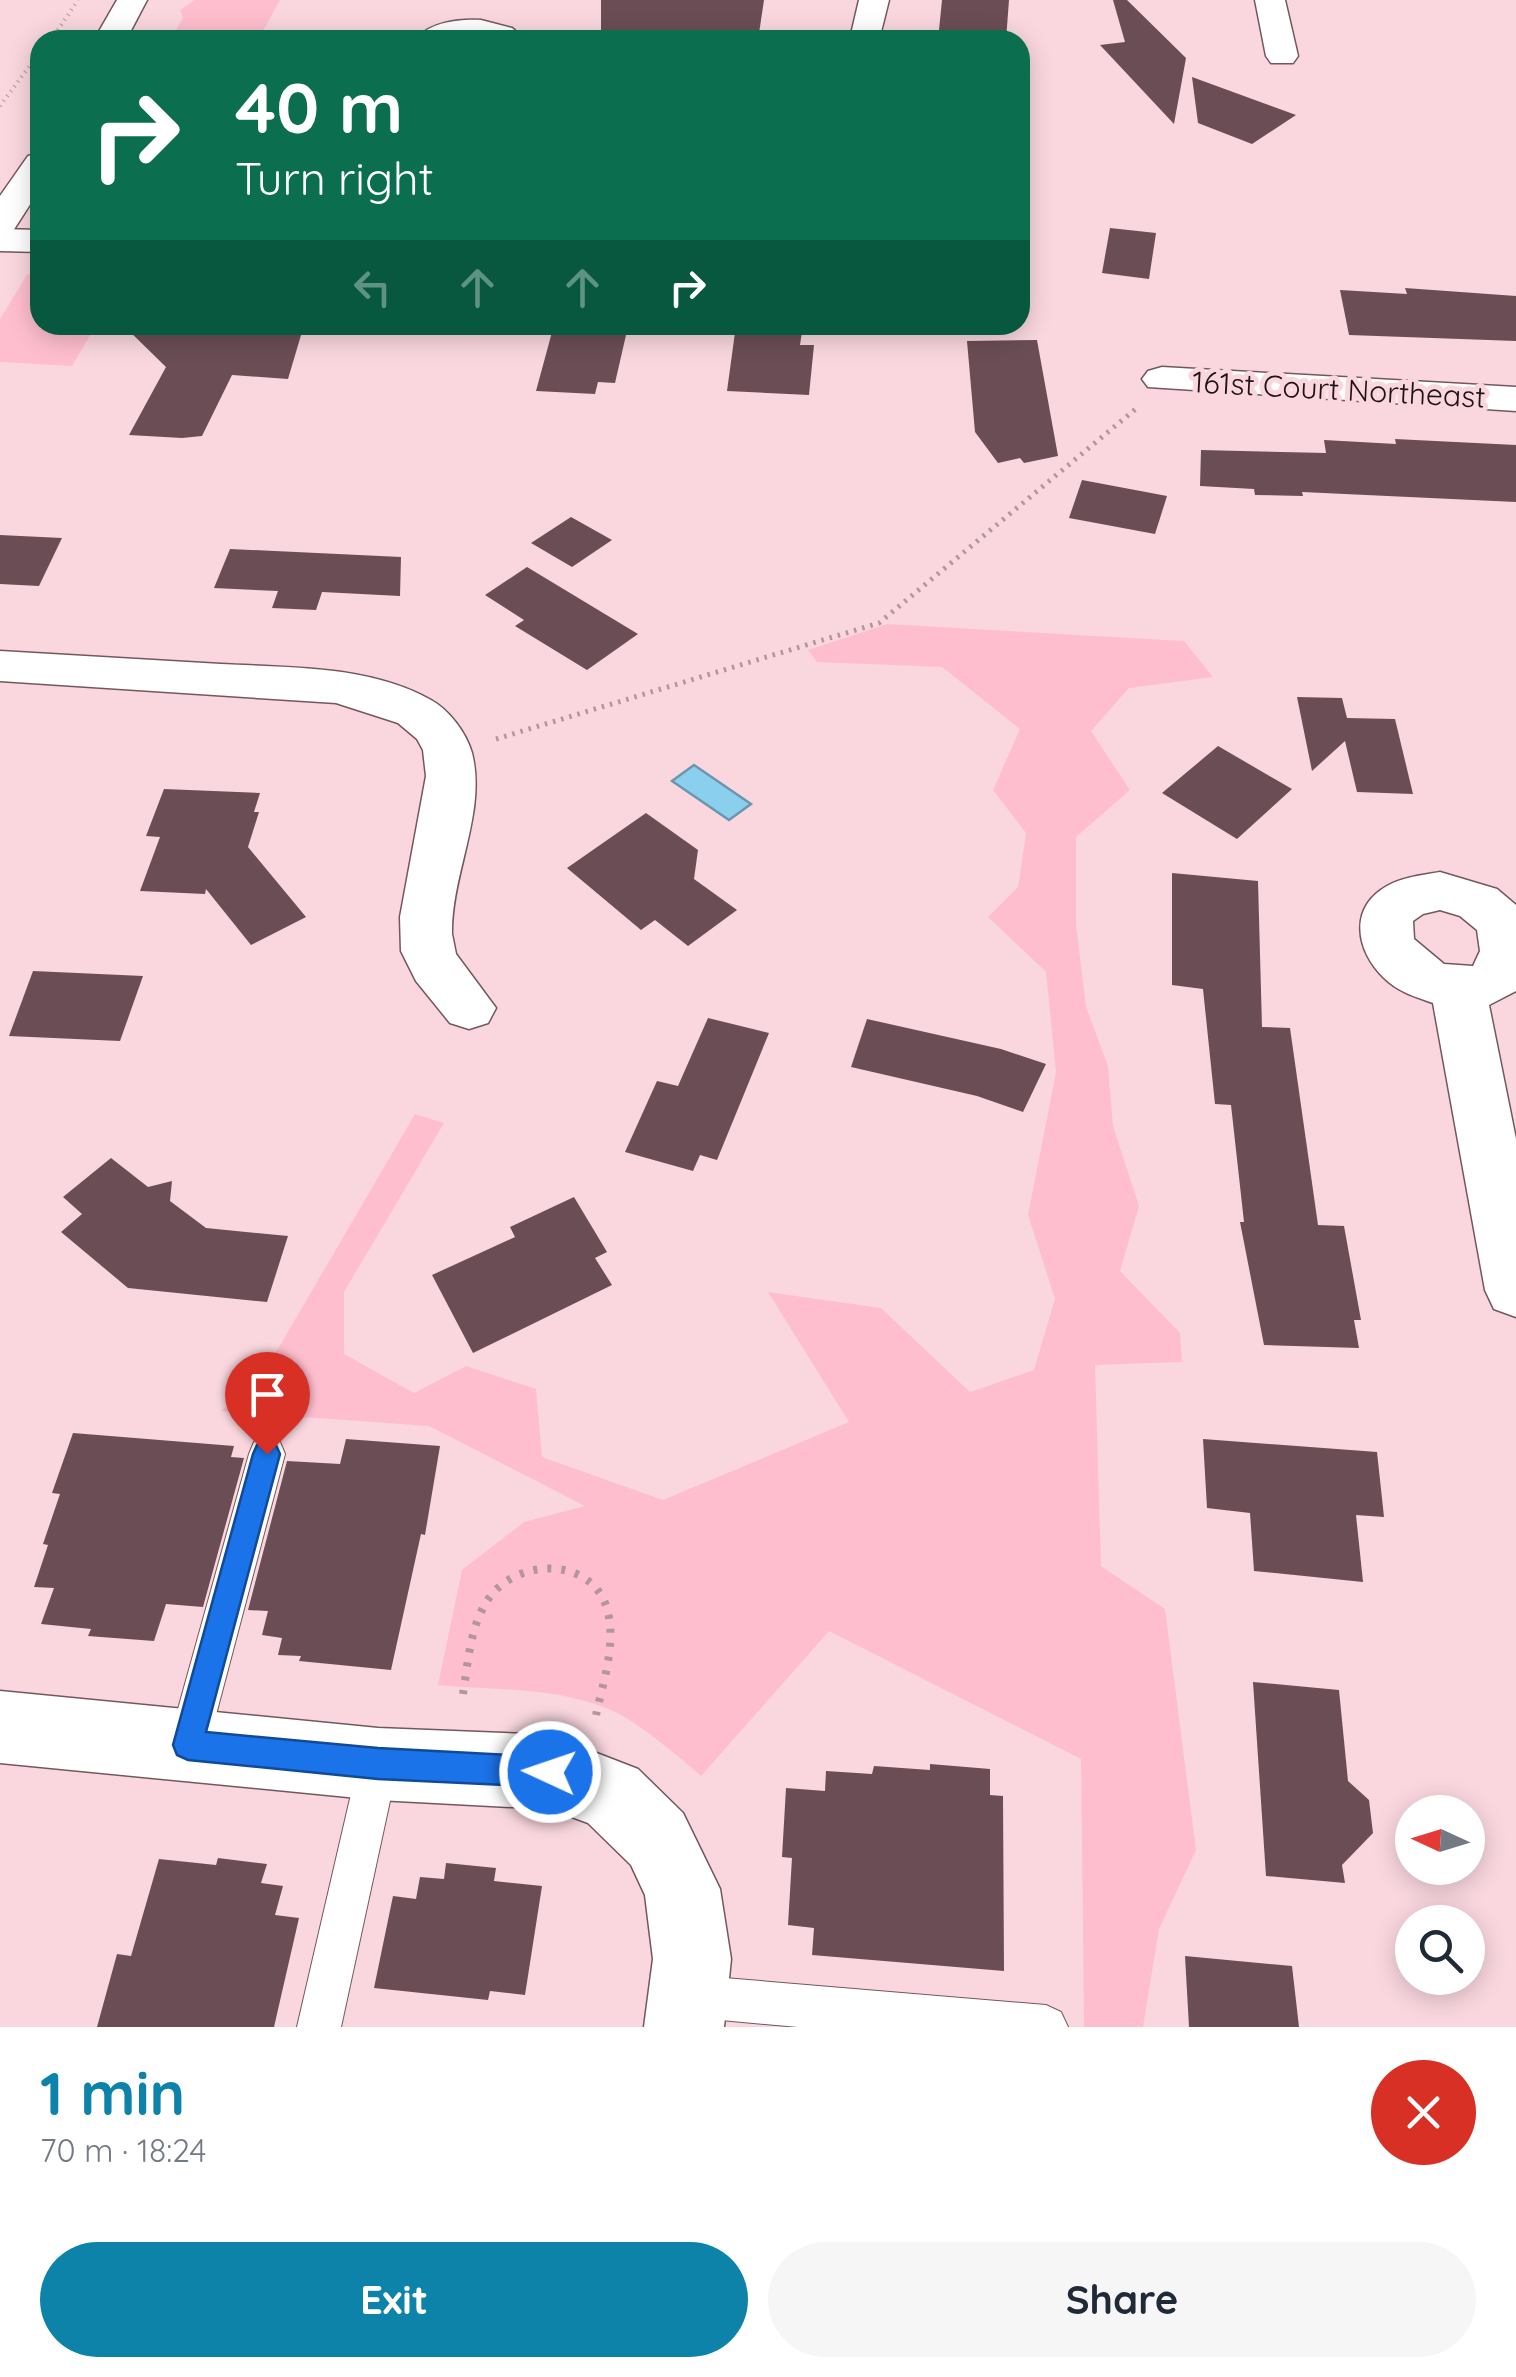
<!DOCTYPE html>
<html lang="en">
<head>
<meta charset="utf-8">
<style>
  body { margin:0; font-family:Quicksand,sans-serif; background:#f6f6f7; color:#1f2937; height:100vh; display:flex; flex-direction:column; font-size:38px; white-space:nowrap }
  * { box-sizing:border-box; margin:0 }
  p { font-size:32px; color:#747a83 }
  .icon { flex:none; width:55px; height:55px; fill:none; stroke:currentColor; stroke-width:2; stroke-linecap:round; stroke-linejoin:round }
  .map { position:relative; height:2027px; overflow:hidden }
  .drawer { display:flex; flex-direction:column; background:#fff; flex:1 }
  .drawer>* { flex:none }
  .banner { position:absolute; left:30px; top:30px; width:1000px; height:305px; border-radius:30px; box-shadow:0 5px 25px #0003; background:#0b6e4f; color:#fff; overflow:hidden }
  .needle { width:65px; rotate:274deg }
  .tools { position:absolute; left:1395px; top:1795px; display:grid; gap:20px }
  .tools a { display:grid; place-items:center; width:90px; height:90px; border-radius:50%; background:#fff; box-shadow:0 5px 25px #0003; font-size:50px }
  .pin { position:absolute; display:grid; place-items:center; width:85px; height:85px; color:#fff; margin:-102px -42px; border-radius:50% 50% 50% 0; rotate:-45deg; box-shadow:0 0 10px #0007 }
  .pin .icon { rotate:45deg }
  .me { position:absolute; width:110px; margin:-55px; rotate:273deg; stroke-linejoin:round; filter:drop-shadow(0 0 8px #0008) }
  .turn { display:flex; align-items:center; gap:35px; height:210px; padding:0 40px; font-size:45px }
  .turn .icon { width:130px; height:130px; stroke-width:2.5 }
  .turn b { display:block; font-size:70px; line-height:85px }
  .lanes { display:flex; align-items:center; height:95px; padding:0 40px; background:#0003; justify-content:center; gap:50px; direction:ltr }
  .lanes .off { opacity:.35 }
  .round { display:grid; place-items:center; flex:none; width:105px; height:105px; border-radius:52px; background:#f6f6f7 }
  .overview { display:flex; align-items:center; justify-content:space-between; height:170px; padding:0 40px }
  h1 { font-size:60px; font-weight:800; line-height:75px; color:#0d83a9 }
  .button { display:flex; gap:20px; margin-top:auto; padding:20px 40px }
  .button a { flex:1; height:115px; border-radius:60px; background:#0d83a9; color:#fff; font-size:40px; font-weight:800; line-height:115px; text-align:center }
  .button a+a { background:#f6f6f7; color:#1f2937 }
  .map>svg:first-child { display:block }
  .green { fill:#ffbece }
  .water { fill:#8bcfee; stroke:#6b97ad; stroke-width:2.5 }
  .building { fill:#6b4e55 }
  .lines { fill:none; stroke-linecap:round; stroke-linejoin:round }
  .service-casing { stroke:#74575e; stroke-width:2 }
  .minor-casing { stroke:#74575e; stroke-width:3 }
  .tertiary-casing { stroke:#74575e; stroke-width:3 }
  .path-far2 { stroke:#b1969c; stroke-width:4; stroke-dasharray:1 5; stroke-linecap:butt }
  .path-far1 { stroke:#b1969c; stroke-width:5; stroke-dasharray:2.5 6; stroke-linecap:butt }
  .path { stroke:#b1969c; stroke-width:8; stroke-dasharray:4 10; stroke-linecap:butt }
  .service { fill:#fff; fill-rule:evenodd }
  .minor { fill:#fff; fill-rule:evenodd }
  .tertiary { fill:#fff; fill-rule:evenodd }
  .route { fill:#1a73e8; stroke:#114b97; stroke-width:2.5 }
  .labels { text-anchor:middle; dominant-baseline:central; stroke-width:10; stroke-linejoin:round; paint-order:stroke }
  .far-street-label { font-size:30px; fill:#1f1316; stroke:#fad7df }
</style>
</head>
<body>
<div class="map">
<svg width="1516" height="2027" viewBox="0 0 1516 2027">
  <rect width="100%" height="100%" fill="#fad7df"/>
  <!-- green -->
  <g class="green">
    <path d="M 280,0 L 258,40 L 170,40 L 183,18 L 180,10 L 195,0 Z"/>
    <path d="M 40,271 L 40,325 L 96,325 L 72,366 L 0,362 L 0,319 L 27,275 Z"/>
    <path d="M 887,624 L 1184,641 L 1213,677 L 1129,688 L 1091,731 L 1130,790 L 1076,837 L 1076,924 L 1086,1007 L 1108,1066 L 1113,1126 L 1139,1206 L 1120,1271 L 1180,1333 L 1182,1362 L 1095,1365 L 1101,1566 L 1165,1609 L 1196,1850 L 1159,1929 L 1143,2027 L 1084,2027 L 1081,1759 L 829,1631 L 701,1776 C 678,1756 654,1736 628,1719 C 574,1686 499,1691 438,1685 L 462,1570 L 524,1522 L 585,1506 L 429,1426 L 221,1411 L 265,1371 L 415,1114 L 444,1123 L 344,1292 L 344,1354 L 414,1393 L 466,1366 L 536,1389 L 542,1457 L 663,1500 L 849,1422 L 768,1292 L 881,1308 L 970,1392 L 1034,1370 L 1055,1299 L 1028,1215 L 1056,1072 L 1046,972 L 988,917 L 1018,887 L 1026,833 L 993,790 L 1020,729 L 942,667 L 817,662 L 808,650 Z"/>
  </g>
  <!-- water -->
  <path class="water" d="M 694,765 L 751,804 L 729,820 L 672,781 Z"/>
  <!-- building -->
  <g class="building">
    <path d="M 601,0 L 764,0 L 758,40 L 601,40 Z"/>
    <path d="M 942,0 L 1009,0 L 1006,40 L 938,40 Z"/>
    <path d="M 1113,0 L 1127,0 L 1186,58 L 1174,124 L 1100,45 L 1125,42 Z"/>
    <path d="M 1192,77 L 1296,115 L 1252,144 L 1198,123 Z"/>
    <path d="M 1110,228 L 1156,233 L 1149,279 L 1102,273 Z"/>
    <path d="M 1405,288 L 1516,296 L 1516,341 L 1349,335 L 1340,290 L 1407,294 Z"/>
    <path d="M 123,325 L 304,325 L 288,379 L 232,375 L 202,436 L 182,438 L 129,435 L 166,367 Z"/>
    <path d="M 736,325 L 803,325 L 800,345 L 814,345 L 809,395 L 727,391 Z"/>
    <path d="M 552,332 L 626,335 L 615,383 L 598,382 L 595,394 L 536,391 Z"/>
    <path d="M 1037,340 L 1058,456 L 1024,463 L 1020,458 L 998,463 L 975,432 L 967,341 Z"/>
    <path d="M 1395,439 L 1516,445 L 1516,502 L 1302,492 L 1303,496 L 1255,495 L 1254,489 L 1200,486 L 1201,450 L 1326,453 L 1324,440 L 1396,444 Z"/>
    <path d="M 1082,480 L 1167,496 L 1155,534 L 1069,518 Z"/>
    <path d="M 571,517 L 612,540 L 572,567 L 531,543 Z"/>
    <path d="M 0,535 L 62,538 L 39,586 L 0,584 Z"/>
    <path d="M 230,549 L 401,557 L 400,596 L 322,592 L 316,610 L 272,608 L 278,591 L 214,588 Z"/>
    <path d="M 527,567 L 638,634 L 587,670 L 515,626 L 524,620 L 485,595 Z"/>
    <path d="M 1297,697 L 1342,698 L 1347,718 L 1395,719 L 1413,794 L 1357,792 L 1345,741 L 1312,771 Z"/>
    <path d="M 1218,746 L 1292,789 L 1237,839 L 1162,793 Z"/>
    <path d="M 164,789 L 260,793 L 254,812 L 259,812 L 248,847 L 306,917 L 251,945 L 206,889 L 205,894 L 140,891 L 160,837 L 146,836 Z"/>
    <path d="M 646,813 L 698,850 L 694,879 L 737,910 L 688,946 L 655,920 L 641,930 L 567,868 Z"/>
    <path d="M 1172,873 L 1258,881 L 1262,1027 L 1290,1028 L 1318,1225 L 1344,1226 L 1361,1320 L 1354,1320 L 1359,1348 L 1264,1345 L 1240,1222 L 1244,1222 L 1231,1105 L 1215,1104 L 1203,989 L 1172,985 Z"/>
    <path d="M 33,971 L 143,976 L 120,1041 L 9,1036 Z"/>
    <path d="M 708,1018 L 769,1033 L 717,1160 L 700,1155 L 693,1171 L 625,1152 L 657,1081 L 678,1086 Z"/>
    <path d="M 867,1019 L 1001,1049 L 1046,1064 L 1023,1112 L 977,1096 L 851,1067 Z"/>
    <path d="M 111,1158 L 148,1187 L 172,1181 L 170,1201 L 206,1228 L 288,1236 L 267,1302 L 128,1288 L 61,1232 L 82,1214 L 63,1197 Z"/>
    <path d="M 574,1197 L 607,1252 L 595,1258 L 612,1285 L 473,1353 L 432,1275 L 515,1237 L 510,1227 Z"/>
    <path d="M 73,1433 L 234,1446 L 231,1457 L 244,1458 L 203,1607 L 166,1604 L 154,1641 L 88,1636 L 91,1629 L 41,1624 L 54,1588 L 34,1587 L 48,1545 L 43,1544 L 60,1494 L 52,1493 Z"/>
    <path d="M 346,1439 L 440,1446 L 425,1535 L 421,1534 L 391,1670 L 299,1661 L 301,1656 L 278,1655 L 282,1638 L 262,1635 L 268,1611 L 248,1610 L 287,1461 L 340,1464 Z"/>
    <path d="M 1203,1439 L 1377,1452 L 1384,1517 L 1356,1515 L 1363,1582 L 1254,1571 L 1250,1513 L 1207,1508 Z"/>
    <path d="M 1253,1682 L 1339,1690 L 1348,1781 L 1369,1800 L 1373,1833 L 1342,1865 L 1345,1883 L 1266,1876 Z"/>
    <path d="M 930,1764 L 990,1769 L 990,1795 L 1003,1796 L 1004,1971 L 812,1955 L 814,1928 L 788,1925 L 792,1858 L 782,1857 L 786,1788 L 825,1791 L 826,1771 L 872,1774 L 874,1766 L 930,1770 Z"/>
    <path d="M 218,1858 L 267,1864 L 261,1883 L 283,1886 L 275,1915 L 299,1918 L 274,2027 L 97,2027 L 117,1954 L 131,1956 L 159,1859 L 216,1865 Z"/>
    <path d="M 446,1863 L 496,1868 L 494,1881 L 542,1886 L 525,1995 L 490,1991 L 488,2000 L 374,1988 L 393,1896 L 416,1899 L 420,1877 L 444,1879 Z"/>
    <path d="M 1185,1956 L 1292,1966 L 1299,2027 L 1189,2027 Z"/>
  </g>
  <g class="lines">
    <!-- service casing -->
    <g class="service-casing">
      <g id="service">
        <path d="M 267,1437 L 280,1442 L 285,1454 L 208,1745 L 202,1759 L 188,1765 L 174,1759 L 168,1745 L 249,1454 L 254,1442 Z"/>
        <path d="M 378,1744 L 392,1750 L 398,1764 L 341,2027 L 297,2027 L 358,1764 L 364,1750 Z"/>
        <path d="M 688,1975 L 1046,2005 L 1061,2012 L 1068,2027 L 798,2027 L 688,2017 L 673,2011 L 667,1996 L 673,1981 Z"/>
      </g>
    </g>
    <!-- minor casing -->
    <g class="minor-casing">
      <g id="minor">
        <path d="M 859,0 L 889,0 L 879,40 L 843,40 L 852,30 Z"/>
        <path d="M 1255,0 L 1285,0 L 1298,56 L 1293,63 L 1271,63 L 1266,56 Z"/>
        <path d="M 481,20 L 512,28 L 526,40 L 415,40 C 429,22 459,19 481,20 Z"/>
        <path d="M 0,229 L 40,230 L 40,252 L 0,251 Z"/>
        <path d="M 1162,367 L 1516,387 L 1516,411 L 1148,387 L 1142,379 L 1148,371 Z"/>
        <path d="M 0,651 C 74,655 147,660 221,664 C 290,668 369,665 431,700 C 449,710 466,732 472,753 C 487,812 451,874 452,934 L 456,954 L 496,1008 L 488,1023 L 469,1029 L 450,1023 L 416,981 L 401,951 L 400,917 L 426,776 L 423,750 L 417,739 L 398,723 L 336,703 L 0,681 Z"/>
        <path d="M 1440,872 L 1497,889 L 1516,905 L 1516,991 L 1489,1005 L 1516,1139 L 1516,1317 L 1494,1309 L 1485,1290 L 1433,1003 C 1416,997 1398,992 1384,978 C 1356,951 1348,908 1387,886 C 1402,877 1423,875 1440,872 ZM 1440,910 L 1460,916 L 1477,930 L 1480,951 L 1473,966 L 1444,964 L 1414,939 L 1413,921 L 1423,914 Z"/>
        <path d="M 0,1691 L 378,1728 L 550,1735 L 638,1769 L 683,1813 L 720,1889 L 731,1959 L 724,2027 L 644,2027 L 653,1959 L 645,1895 L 631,1865 L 588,1823 L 550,1809 L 378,1800 L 0,1763 Z"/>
      </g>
    </g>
    <!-- tertiary casing -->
    <g class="tertiary-casing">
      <g id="tertiary">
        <path d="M 117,0 L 147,0 L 126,40 L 94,40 Z"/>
        <path d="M 40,153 L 40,189 L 13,231 L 0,234 L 0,196 L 28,156 Z"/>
      </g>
    </g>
    <!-- path-far2 -->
    <g class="path-far2">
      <path d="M 51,40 L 78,0"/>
      <path d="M 0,106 L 40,52"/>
    </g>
    <!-- path-far1 -->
    <path class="path-far1" d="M 496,739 L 879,623 L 1138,407"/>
    <!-- path -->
    <path class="path" d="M 463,1694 C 468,1663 470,1625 489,1598 C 517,1558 592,1556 607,1609 C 617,1643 603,1682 596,1715"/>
    <!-- service -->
    <use href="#service" class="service"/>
    <!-- minor -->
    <use href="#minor" class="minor"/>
    <!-- tertiary -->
    <use href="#tertiary" class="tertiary"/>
  </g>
  <!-- route -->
  <path class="route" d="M 267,1441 L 276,1445 L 280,1454 L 206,1732 L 378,1748 L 550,1757 L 561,1761 L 565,1772 L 561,1783 L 550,1787 L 378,1779 L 188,1760 L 177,1755 L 173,1745 L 253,1454 L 257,1445 Z"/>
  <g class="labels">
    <!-- far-street labels -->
    <g class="far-street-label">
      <text transform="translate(1339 389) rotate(3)">161st Court Northeast</text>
    </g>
  </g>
</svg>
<div class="tools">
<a><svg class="needle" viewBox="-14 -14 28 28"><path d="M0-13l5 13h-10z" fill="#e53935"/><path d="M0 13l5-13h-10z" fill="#747a83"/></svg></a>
<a><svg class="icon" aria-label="search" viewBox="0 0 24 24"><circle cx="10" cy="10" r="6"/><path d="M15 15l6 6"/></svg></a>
</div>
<div class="pin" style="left:267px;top:1454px;background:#d93025"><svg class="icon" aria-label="arrive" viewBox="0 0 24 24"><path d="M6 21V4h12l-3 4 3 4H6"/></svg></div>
<svg class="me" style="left:550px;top:1772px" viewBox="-20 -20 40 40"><circle r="17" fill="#1a73e8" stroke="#fff" stroke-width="3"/><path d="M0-11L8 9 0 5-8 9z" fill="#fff"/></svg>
<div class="banner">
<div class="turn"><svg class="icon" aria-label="right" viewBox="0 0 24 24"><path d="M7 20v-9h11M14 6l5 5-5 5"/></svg><div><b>40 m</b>Turn right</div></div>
<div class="lanes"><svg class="icon off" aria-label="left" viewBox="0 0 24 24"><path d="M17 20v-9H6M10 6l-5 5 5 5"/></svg><svg class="icon off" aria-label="ahead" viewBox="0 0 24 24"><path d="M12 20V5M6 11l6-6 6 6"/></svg><svg class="icon off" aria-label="ahead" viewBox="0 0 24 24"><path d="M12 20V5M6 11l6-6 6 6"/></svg><svg class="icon" aria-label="right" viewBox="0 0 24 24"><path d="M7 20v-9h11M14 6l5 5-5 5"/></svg></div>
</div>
</div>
<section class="drawer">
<div class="overview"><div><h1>1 min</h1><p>70 m · 18:24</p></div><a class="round" style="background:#d93025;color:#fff"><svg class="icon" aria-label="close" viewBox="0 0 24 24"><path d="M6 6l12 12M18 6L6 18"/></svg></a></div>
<div class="button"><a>Exit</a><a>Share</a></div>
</section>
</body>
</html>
